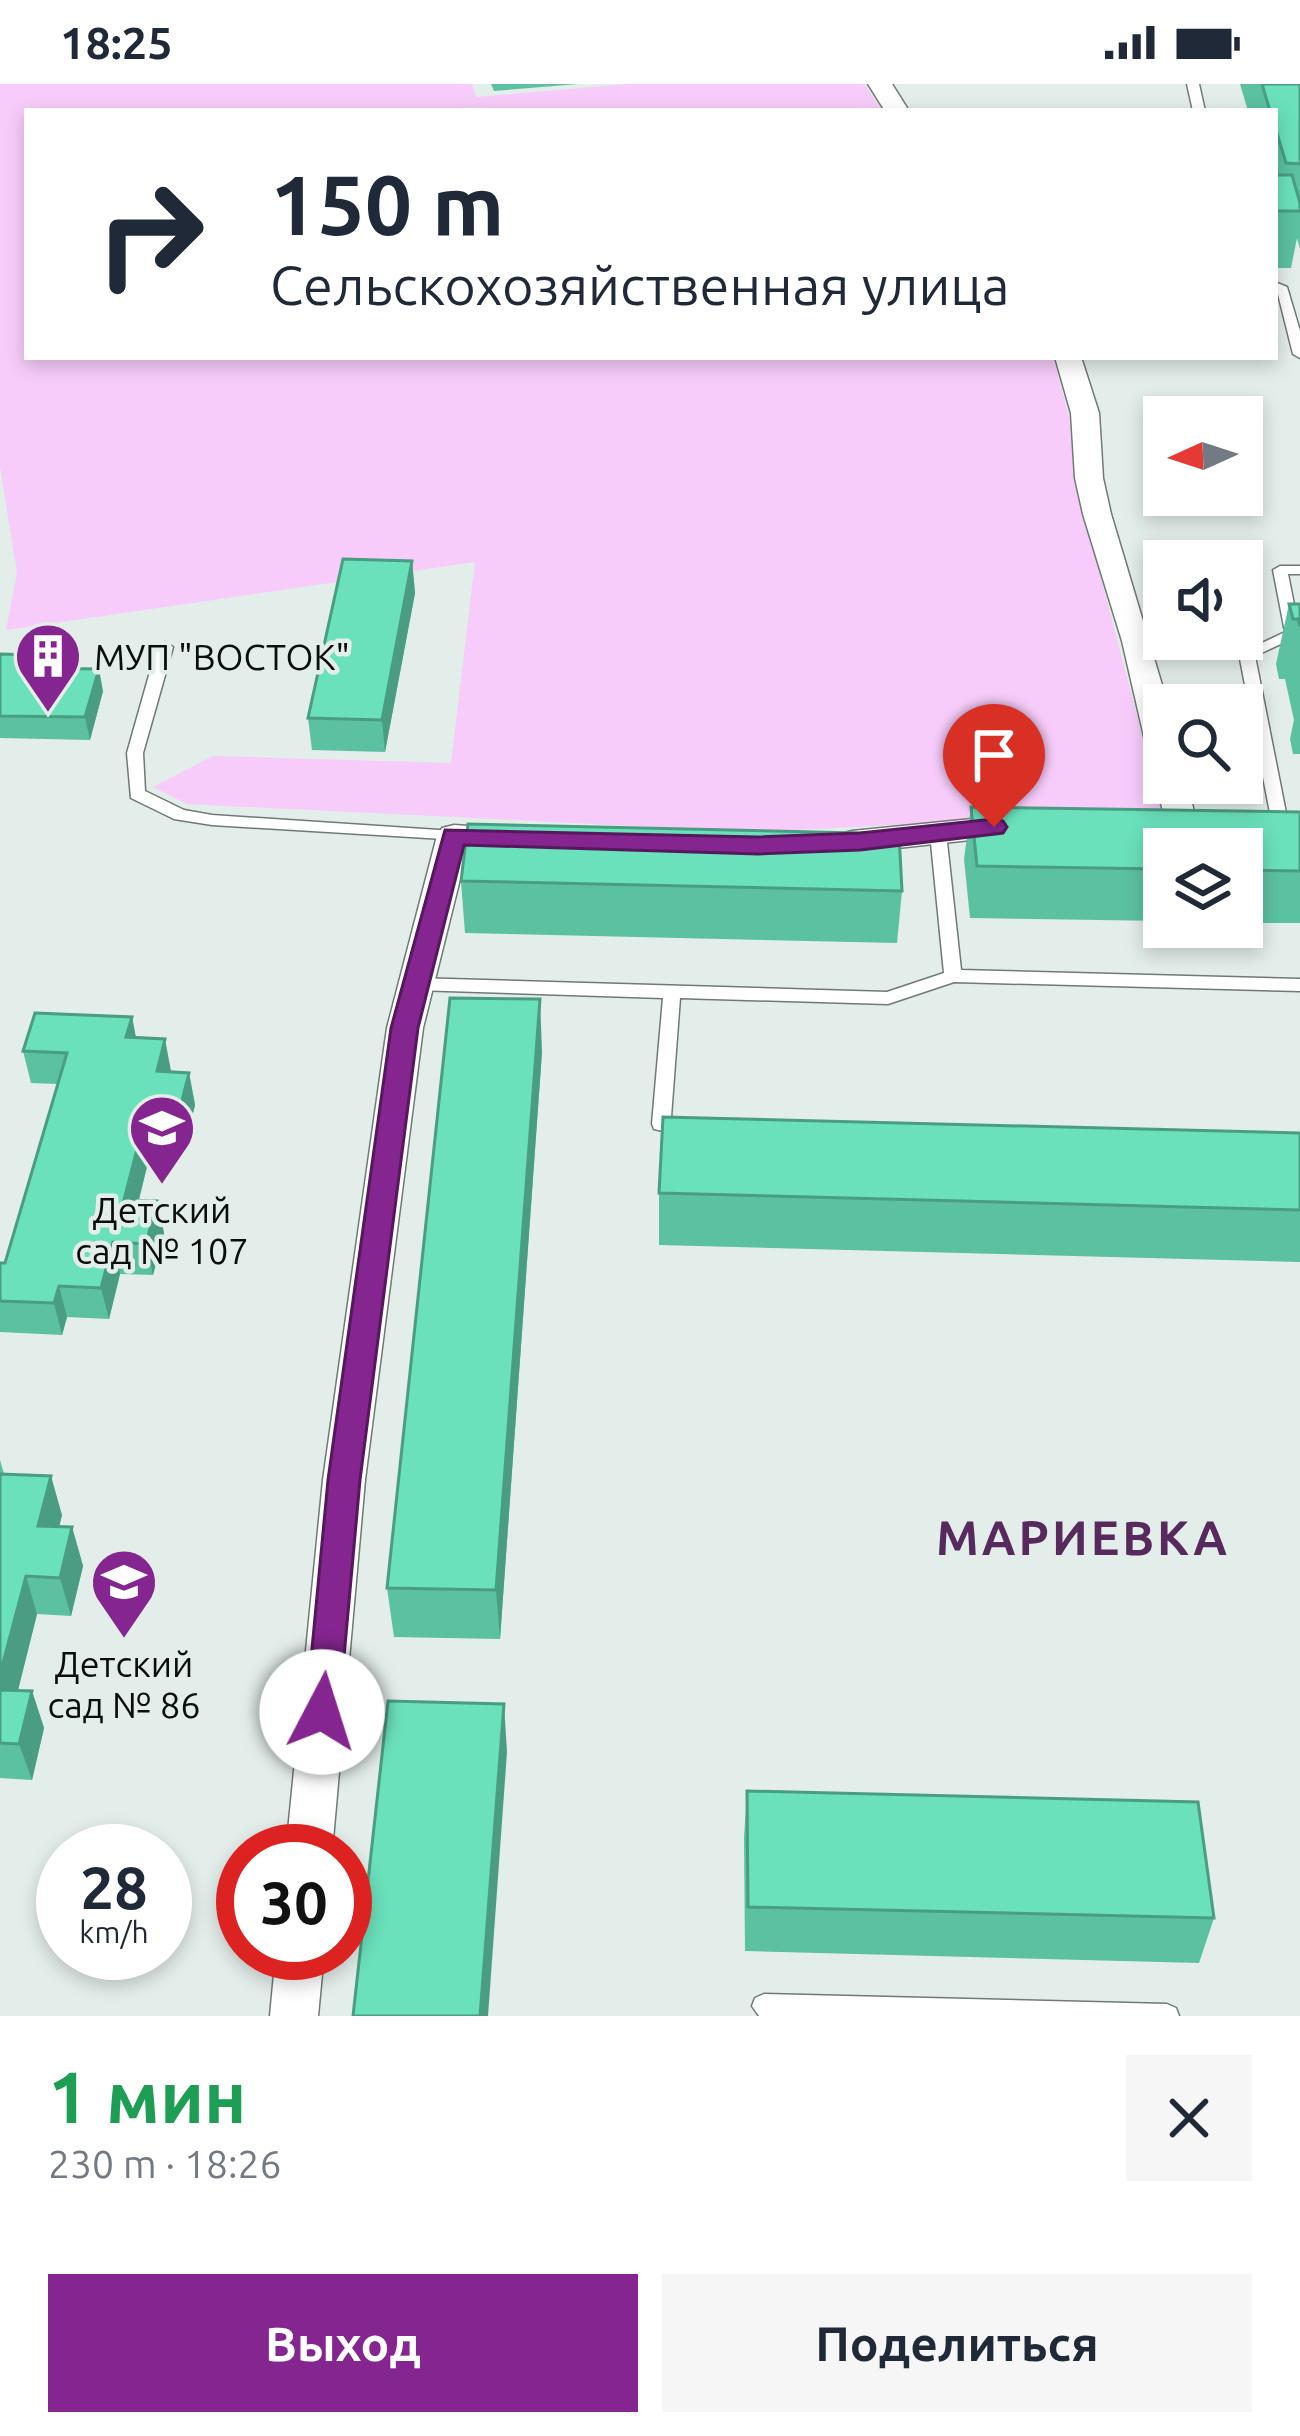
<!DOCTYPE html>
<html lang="ru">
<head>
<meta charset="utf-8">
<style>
  body { margin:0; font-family:Ubuntu,sans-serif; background:#f6f6f7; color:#1f2937; height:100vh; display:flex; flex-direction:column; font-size:45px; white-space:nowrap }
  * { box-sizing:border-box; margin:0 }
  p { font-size:39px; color:#747a83 }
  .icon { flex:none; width:66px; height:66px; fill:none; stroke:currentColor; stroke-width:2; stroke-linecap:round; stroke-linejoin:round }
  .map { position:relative; height:1932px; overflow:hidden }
  .side { display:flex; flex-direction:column; background:#fff; flex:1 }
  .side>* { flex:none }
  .top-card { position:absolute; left:24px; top:24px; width:1254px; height:252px; border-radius:0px; box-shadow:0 6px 18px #0003; background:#fff; color:#1f2937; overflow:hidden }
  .needle { width:78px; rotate:267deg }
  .fabs { position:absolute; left:1143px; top:312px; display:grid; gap:24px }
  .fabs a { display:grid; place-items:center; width:120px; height:120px; border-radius:0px; background:#fff; box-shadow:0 6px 18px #0003; font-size:60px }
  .speed { position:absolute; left:36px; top:1740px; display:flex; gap:24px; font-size:60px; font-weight:700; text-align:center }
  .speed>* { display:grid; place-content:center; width:156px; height:156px; border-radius:50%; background:#fff; box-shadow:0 6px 18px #0003; line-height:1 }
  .speed small { font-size:30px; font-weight:400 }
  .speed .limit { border:18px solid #d22; background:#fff; color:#111 }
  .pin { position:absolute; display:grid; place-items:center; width:102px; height:102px; color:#fff; margin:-123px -51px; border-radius:50% 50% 50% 0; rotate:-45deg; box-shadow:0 0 12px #0007 }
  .pin .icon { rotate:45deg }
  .me { position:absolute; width:132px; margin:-66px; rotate:5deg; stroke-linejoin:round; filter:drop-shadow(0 0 9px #0008) }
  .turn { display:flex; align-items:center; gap:42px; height:252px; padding:0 48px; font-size:54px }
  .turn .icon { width:156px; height:156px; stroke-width:2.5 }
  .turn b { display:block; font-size:84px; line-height:102px }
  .round { display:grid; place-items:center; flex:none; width:126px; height:126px; border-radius:0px; background:#f6f6f7 }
  .headline { display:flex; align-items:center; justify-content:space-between; height:204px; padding:0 48px }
  h1 { font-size:72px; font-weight:700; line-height:90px; color:#1e9e55 }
  .action { display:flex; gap:24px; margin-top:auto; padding:24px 48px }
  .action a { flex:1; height:138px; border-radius:0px; background:#85258f; color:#fff; font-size:48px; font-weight:700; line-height:138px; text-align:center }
  .action a+a { background:#f6f6f7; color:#1f2937 }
  .status { display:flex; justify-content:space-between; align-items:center; height:84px; padding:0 60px; background:#fff; direction:ltr }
  .status svg { height:33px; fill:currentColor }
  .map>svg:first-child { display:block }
  .green { fill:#f7ccfa }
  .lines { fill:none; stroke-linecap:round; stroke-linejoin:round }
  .service-casing { stroke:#707976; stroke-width:3 }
  .minor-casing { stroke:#707976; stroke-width:3 }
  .service { fill:#fff; fill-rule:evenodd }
  .minor { fill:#fff; fill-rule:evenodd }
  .wall { fill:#5bc1a1 }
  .shaded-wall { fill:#4a9d83 }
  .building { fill:#6ae0bb; stroke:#4a9d83; stroke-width:3 }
  .route { fill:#85258f; stroke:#56185d; stroke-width:3 }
  .labels { text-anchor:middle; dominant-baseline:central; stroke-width:9; stroke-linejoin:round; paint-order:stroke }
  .poi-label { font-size:36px; fill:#0a0e0c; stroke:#e3ede9 }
  .district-label { font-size:48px; font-weight:bold; letter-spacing:3px; fill:#57295c; stroke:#e3ede9 }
</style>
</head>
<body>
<div class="status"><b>18:25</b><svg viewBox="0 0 49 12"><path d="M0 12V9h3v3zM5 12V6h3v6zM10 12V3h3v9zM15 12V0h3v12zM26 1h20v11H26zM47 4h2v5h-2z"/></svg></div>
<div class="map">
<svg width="1300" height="1932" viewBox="0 0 1300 1932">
  <rect width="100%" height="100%" fill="#e3ede9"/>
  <!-- green -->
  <path class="green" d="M 0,0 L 472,0 L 476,13 L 627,0 L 864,0 L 883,27 L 27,27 L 27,273 L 1053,273 L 1069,332 L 1075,395 L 1162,727 L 757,748 L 187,720 L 153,703 L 213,672 L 451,679 L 475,478 L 6,546 L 17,489 L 0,383 Z"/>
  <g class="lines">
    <!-- service casing -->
    <g class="service-casing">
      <g id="service">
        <path d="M 1187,0 L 1199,0 L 1205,27 L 1193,27 Z"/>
        <path d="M 1275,198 L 1287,203 L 1300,247 L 1300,274 L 1293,270 Z"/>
        <path d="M 1280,482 L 1300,482 L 1300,490 L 1288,490 L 1300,551 L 1255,572 L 1288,739 L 1280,744 L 1272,739 L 1239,570 L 1285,548 L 1273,486 Z"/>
        <path d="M 165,558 L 173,563 L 143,669 L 145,707 L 184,726 L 212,731 L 454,747 L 462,752 L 460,756 L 212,741 L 174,735 L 131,714 L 127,669 L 157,563 Z"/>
        <path d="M 938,744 L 946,749 L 961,886 L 1300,895 L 1300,907 L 954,898 L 888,920 L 680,914 L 671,1033 L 690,1035 L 692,1040 L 690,1045 C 679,1048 665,1048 654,1045 L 652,1040 L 663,914 L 415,906 L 406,900 L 415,894 L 887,908 L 944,889 L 930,749 Z"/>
        <path d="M 764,1910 L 1167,1920 L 1176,1924 L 1179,1932 L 759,1932 L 752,1922 L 755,1914 Z"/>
      </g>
    </g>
    <!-- minor casing -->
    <g class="minor-casing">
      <g id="minor">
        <path d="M 868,0 L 892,0 L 909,27 L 885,27 Z"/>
        <path d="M 1055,273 L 1081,273 L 1099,329 L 1103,394 L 1111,430 L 1168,621 L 1164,621 L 1164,680 L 1148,670 L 1122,557 L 1083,430 L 1075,394 L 1071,329 Z"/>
        <path d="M 1164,690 L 1164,699 L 1187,699 L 1196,736 L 1192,744 L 1168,744 L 1155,699 Z"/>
        <path d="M 1012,731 L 1024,734 L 1029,742 L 1024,750 L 852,769 L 840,766 L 835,758 L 840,750 L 852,747 Z"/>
        <path d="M 454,741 L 527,746 L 532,754 L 527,762 L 468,763 L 423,944 L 365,1396 L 332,1767 L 286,1767 L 323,1396 L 387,944 L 437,752 L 442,744 Z"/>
        <path d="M 276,1869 L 324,1869 L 318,1932 L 270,1932 Z"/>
      </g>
    </g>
    <!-- service -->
    <use href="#service" class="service"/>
    <!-- minor -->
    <use href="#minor" class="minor"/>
  </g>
  <!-- wall -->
  <g class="wall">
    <path d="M 491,0 L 578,0 L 494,7 Z"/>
    <path d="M 1240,0 L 1300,0 L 1300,165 L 1297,154 L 1291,184 L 1275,184 L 1275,27 L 1248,27 Z"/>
    <path d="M 412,477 L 415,509 L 385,668 L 312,666 L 308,634 Z"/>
    <path d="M 1289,520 L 1300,520 L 1300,670 L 1293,670 L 1290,655 L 1294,636 L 1285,595 L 1279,595 L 1276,580 Z"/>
    <path d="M 0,570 L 103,607 L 90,656 L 0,654 Z"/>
    <path d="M 971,723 L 1300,728 L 1300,839 L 1242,839 L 1242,765 L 1164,765 L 1164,837 L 970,834 L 964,775 Z"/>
    <path d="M 461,797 L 902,807 L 897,859 L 465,849 Z"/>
    <path d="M 132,933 L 136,954 L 171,988 L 189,989 L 195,1021 L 185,1060 L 153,1058 L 139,1116 L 157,1117 L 164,1149 L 153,1191 L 120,1190 L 109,1235 L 67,1233 L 62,1251 L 0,1248 L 0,1179 L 5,1179 L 58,1000 L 31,999 L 23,967 Z"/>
    <path d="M 542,968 L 500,1555 L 394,1553 L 387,1504 Z"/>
    <path d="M 1300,1049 L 1300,1178 L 659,1161 L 659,1109 Z"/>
    <path d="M 0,1376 L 4,1390 L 62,1431 L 59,1443 L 72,1443 L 83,1482 L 71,1532 L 37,1530 L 18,1606 L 32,1607 L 44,1644 L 32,1696 L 0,1694 Z"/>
    <path d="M 747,1707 L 1214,1834 L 1199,1879 L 745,1867 L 744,1754 Z"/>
  </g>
  <!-- shaded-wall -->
  <g class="shaded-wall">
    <path d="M 412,477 L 415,509 L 385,668 L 382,636 Z"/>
    <path d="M 99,585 L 103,607 L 90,656 L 85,633 Z"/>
    <path d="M 540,915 L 542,968 L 500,1555 L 496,1506 Z"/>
    <path d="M 132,933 L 138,965 L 126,953 Z"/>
    <path d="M 165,955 L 171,987 L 163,1019 L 157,987 Z"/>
    <path d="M 189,989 L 195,1021 L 185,1060 L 179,1028 Z"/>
    <path d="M 147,1026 L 153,1058 L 131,1147 L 124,1116 Z"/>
    <path d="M 157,1117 L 164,1149 L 153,1191 L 146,1160 Z"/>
    <path d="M 113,1158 L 120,1190 L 109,1235 L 101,1204 Z"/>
    <path d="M 59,1202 L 67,1233 L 62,1251 L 54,1219 Z"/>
    <path d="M 51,1392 L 62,1431 L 50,1480 L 38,1442 Z"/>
    <path d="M 72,1443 L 83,1482 L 71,1532 L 60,1494 Z"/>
    <path d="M 26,1492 L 37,1530 L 9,1642 L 0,1617 L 0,1590 Z"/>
    <path d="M 32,1607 L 44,1644 L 32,1696 L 19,1660 Z"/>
    <path d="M 504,1620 L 507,1668 L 488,1932 L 480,1932 Z"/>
  </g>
  <!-- building -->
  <g class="building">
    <path d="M 1262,0 L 1300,0 L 1300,80 L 1286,79 L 1275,43 L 1275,27 L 1270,27 Z"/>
    <path d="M 1275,91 L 1292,91 L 1300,119 L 1300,127 L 1275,127 Z"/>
    <path d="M 343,475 L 412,477 L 382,636 L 308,634 Z"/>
    <path d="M 1289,520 L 1300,520 L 1300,542 L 1298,535 L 1293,535 Z"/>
    <path d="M 0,570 L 36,571 L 33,584 L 99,585 L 85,633 L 0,632 Z"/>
    <path d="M 971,723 L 1300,728 L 1300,787 L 1242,786 L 1242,765 L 1164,765 L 1164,785 L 977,782 Z"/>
    <path d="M 468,740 L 899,750 L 902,807 L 461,797 Z"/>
    <path d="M 450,914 L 540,915 L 496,1506 L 387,1504 Z"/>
    <path d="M 35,929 L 132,933 L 126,953 L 165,955 L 157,987 L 189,989 L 179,1028 L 147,1026 L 124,1116 L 157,1117 L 146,1160 L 113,1158 L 101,1204 L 59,1202 L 54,1219 L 0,1217 L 0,1179 L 5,1179 L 67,969 L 23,967 Z"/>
    <path d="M 663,1033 L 1300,1049 L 1300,1126 L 659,1109 Z"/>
    <path d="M 0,1390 L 51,1392 L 38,1442 L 72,1443 L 60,1494 L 26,1492 L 0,1590 Z"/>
    <path d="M 0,1606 L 32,1607 L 19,1660 L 0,1659 Z"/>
    <path d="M 388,1617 L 504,1620 L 480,1932 L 353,1932 Z"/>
    <path d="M 747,1707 L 1198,1718 L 1214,1834 L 748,1823 Z"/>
  </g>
  <!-- route -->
  <path class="route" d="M 994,735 L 1003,737 L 1007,743 L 1003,749 L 860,766 L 758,770 L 464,761 L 418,944 L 360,1396 L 339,1628 L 335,1639 L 322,1643 L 310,1639 L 306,1628 L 328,1396 L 391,944 L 445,746 L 758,753 L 860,749 Z"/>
  <!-- icons -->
  <defs>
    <g id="building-pin" transform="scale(3.45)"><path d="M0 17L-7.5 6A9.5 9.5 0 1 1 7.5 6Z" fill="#85258f" stroke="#e3ede9"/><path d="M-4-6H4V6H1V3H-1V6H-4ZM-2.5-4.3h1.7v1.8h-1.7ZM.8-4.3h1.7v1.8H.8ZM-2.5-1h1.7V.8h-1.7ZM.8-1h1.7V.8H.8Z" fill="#fff"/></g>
    <g id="school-pin" transform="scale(3.45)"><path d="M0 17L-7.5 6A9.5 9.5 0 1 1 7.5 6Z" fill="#85258f" stroke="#e3ede9"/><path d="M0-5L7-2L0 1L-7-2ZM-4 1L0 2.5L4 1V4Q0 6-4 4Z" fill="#fff"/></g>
  </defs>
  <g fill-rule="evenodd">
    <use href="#building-pin" x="48" y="572"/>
    <use href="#school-pin" x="162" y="1044"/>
    <use href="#school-pin" x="124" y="1498"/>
  </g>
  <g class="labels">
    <!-- poi labels -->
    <g class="poi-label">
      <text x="94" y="572" text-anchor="start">МУП "ВОСТОК"</text>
      <text x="162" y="1125">Детский<tspan x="162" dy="41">сад № 107</tspan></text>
      <text x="124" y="1579">Детский<tspan x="124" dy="41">сад № 86</tspan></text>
    </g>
    <!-- district labels -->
    <g class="district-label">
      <text x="1083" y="1453">МАРИЕВКА</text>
    </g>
  </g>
</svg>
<div class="fabs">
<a><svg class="needle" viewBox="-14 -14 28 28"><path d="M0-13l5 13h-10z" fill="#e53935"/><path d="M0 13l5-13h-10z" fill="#747a83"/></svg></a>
<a><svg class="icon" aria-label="sound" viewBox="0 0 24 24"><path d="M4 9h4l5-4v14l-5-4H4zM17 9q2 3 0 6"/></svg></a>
<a><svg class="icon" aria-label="search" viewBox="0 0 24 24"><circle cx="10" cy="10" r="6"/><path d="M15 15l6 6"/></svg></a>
<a><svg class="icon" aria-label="layers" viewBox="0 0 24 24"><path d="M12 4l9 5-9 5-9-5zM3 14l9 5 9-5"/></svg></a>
</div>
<div class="speed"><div>28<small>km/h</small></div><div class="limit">30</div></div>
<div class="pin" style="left:994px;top:743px;background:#d93025"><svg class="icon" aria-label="arrive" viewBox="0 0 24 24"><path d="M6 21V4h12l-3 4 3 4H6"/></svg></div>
<svg class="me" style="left:322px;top:1628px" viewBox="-20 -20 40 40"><circle r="19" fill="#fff"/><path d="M0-13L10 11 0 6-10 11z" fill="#85258f"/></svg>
<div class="top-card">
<div class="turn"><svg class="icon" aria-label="right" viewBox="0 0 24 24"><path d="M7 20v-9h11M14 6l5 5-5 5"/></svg><div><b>150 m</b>Сельскохозяйственная улица</div></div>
</div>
</div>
<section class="side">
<div class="headline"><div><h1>1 мин</h1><p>230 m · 18:26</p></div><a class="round"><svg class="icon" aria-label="close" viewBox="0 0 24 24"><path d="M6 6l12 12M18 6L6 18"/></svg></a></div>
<div class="action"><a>Выход</a><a>Поделиться</a></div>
</section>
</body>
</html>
